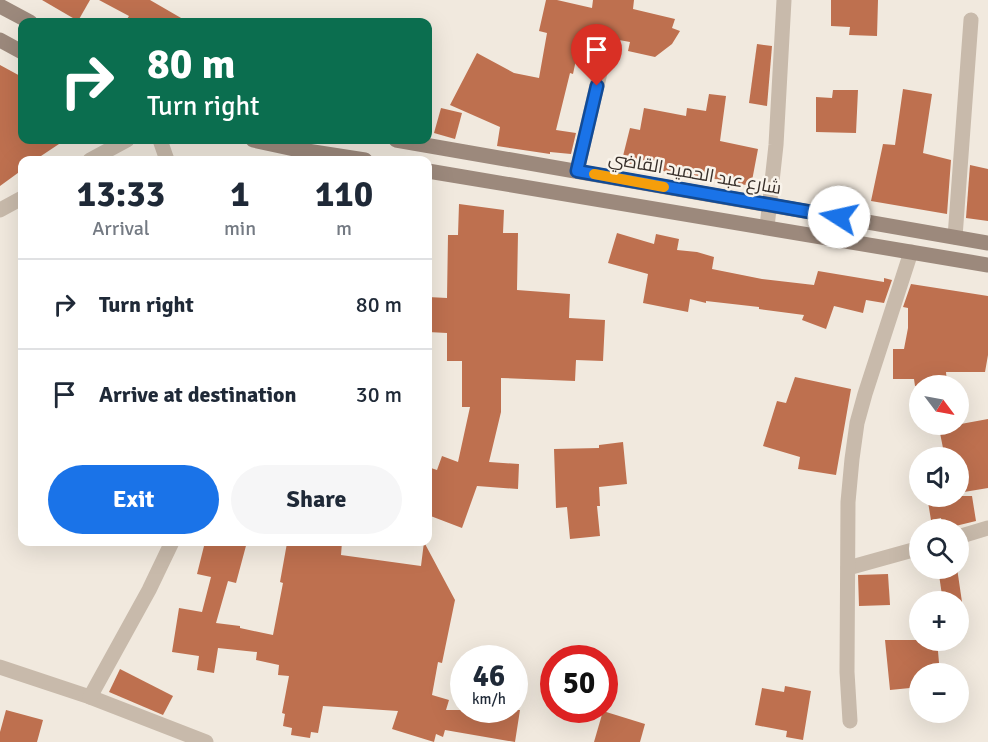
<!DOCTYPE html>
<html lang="en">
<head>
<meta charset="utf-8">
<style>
  body { margin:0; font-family:Signika,Cairo,sans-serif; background:#f6f6f7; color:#1f2937; height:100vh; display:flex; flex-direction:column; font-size:22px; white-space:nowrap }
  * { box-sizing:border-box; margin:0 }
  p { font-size:20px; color:#747a83 }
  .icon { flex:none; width:33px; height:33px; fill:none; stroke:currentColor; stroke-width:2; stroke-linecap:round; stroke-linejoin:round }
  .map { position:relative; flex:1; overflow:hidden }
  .drawer { position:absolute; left:18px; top:156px; width:414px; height:390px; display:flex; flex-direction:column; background:#fff; border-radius:12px; box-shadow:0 6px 24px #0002 }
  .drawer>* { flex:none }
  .hud { position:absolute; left:18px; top:18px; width:414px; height:126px; border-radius:12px; box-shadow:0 6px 24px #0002; background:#0b6e4f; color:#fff; overflow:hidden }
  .needle { width:39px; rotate:122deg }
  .controls { position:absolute; left:909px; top:375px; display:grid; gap:12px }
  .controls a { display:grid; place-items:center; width:60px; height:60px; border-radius:50%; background:#fff; box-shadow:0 6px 24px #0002; font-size:30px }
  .speed { position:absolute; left:450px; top:645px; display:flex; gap:12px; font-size:30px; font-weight:700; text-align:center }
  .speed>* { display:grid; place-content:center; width:78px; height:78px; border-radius:50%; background:#fff; box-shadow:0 6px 24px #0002; line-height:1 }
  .speed small { font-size:15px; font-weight:400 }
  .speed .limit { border:9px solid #d22; background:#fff; color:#111 }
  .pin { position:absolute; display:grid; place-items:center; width:51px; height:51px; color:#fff; margin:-62px -26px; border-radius:50% 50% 50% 0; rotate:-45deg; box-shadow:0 0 6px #0007 }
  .pin .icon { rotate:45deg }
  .me { position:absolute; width:66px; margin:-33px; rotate:280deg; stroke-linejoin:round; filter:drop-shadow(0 0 4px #0008) }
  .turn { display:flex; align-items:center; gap:21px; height:126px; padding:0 30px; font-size:27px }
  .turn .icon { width:78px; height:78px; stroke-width:2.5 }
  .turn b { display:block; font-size:42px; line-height:51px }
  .eta { display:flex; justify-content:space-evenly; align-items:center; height:102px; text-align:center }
  .eta b { font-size:36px; font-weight:700; line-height:42px }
  .cta { display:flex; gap:12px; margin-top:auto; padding:12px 30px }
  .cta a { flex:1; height:69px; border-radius:36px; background:#1a73e8; color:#fff; font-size:24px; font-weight:700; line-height:69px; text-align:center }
  .cta a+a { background:#f6f6f7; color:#1f2937 }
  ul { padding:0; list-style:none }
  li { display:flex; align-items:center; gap:18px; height:90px; padding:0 30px; border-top:2px solid #e0e1e3 }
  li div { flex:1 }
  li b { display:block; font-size:22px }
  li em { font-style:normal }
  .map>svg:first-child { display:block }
  .building { fill:#be704f }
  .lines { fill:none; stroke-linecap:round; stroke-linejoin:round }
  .minor { stroke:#c8baab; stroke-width:15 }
  .secondary { stroke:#9c897c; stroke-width:15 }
  .route-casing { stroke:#114b97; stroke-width:15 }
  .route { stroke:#1a73e8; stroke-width:10 }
  .slow { stroke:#f59e0b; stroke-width:10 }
  .labels { text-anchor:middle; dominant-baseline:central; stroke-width:5; stroke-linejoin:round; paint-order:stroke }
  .street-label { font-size:18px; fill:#362e29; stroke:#f9f3ea }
</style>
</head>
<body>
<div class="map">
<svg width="988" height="742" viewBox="0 0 988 742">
  <rect width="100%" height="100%" fill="#f1e9de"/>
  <!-- building -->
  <g class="building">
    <path d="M 42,0 L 90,0 L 78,21 Z"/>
    <path d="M 99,0 L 150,0 L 188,22 L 125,22 L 129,16 Z"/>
    <path d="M 546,0 L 557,0 L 592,8 L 593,0 L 634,0 L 633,9 L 675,19 L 672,28 L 680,31 L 672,44 L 655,57 L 628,51 L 630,42 L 586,34 L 582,56 L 577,55 L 573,74 L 570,73 L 556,130 L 576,133 L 571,154 L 550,152 L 550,154 L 497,146 L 500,127 L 450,105 L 477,53 L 514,73 L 539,78 L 547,33 L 539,31 Z"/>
    <path d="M 831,0 L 878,0 L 877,36 L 849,35 L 850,27 L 831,26 Z"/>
    <path d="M 757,44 L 772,46 L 767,106 L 749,103 Z"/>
    <path d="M 0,65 L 22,77 L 22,140 L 65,140 L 35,160 L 22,160 L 22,170 L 0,186 Z"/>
    <path d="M 903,89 L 932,94 L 923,153 L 951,160 L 947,214 L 871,201 L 883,144 L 895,145 Z"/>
    <path d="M 833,90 L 858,90 L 856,133 L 816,132 L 816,97 L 832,98 Z"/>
    <path d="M 709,94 L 726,96 L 720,141 L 758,149 L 751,186 L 710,178 L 709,182 L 651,168 L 650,171 L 621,164 L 630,128 L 640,130 L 644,108 L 686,116 L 687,108 L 706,111 Z"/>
    <path d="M 441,108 L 462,113 L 455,139 L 434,133 Z"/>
    <path d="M 970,165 L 988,169 L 988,221 L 966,218 Z"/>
    <path d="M 459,204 L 504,210 L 503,233 L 518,233 L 517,290 L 570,294 L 569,318 L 605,320 L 603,361 L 576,360 L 575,381 L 501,378 L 501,412 L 489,462 L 519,464 L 518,489 L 477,486 L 462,528 L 428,515 L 428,467 L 437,470 L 442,456 L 458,462 L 470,407 L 462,407 L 462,361 L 447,361 L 447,333 L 428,332 L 428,297 L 447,298 L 448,235 L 458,235 Z"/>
    <path d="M 617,233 L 654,244 L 656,234 L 679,239 L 677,250 L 697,252 L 714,257 L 712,269 L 762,279 L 814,285 L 818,271 L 884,282 L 884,278 L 892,280 L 884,303 L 866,300 L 863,313 L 834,306 L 826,329 L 802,320 L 804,315 L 759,309 L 759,307 L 706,301 L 706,303 L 690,299 L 688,312 L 643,303 L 648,274 L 608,263 Z"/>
    <path d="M 911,284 L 988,296 L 988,355 L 985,372 L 946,372 L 947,384 L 915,386 L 914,379 L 893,379 L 893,349 L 904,349 L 908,328 L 908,308 L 903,307 Z"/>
    <path d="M 795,377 L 851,389 L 836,475 L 798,469 L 800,457 L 763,446 L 777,401 L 786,403 Z"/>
    <path d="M 988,419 L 988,488 L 958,493 L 958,458 L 945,458 L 939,428 Z"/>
    <path d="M 623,442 L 627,484 L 599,487 L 600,506 L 597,506 L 600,536 L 570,539 L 567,507 L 556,508 L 554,449 L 599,448 L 599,445 Z"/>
    <path d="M 927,496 L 972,496 L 976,521 L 943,529 L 941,518 L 931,520 Z"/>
    <path d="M 205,542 L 247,542 L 236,583 L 228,581 L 216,623 L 240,626 L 240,628 L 273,635 L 283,583 L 280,582 L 287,543 L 301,545 L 301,542 L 342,542 L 341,555 L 421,566 L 424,542 L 455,600 L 442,663 L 438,662 L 432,695 L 449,700 L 446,710 L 520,710 L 515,742 L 445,730 L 443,737 L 436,734 L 434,742 L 392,729 L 398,711 L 323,706 L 318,733 L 311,732 L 310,738 L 291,735 L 292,728 L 283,726 L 285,714 L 282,713 L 289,676 L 278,675 L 279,665 L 256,660 L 257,652 L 218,648 L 214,673 L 197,670 L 199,656 L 172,652 L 179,608 L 202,612 L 211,577 L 197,574 Z"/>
    <path d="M 938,568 L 957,568 L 962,602 L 943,602 Z"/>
    <path d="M 888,574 L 890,605 L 859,606 L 858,575 Z"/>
    <path d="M 885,640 L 937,640 L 940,674 L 920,674 L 920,687 L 890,690 Z"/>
    <path d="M 120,669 L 173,696 L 163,715 L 109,692 Z"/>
    <path d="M 785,686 L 811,691 L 803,740 L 786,737 L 787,731 L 755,725 L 762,688 L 784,692 Z"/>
    <path d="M 6,710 L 43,720 L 37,742 L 0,742 L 0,732 Z"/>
    <path d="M 603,711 L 645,724 L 640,742 L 594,742 Z"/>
  </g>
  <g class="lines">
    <!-- minor -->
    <g class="minor">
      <path d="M 160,140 L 167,160"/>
      <path d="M 90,160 L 127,140"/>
      <path d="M 577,171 L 602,64"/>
      <path d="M 0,210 L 22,198"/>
      <path d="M 767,227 L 776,145 L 784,0"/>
      <path d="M 955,237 L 971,20"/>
      <path d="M 958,537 L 988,528"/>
      <path d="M 848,568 L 920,548"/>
      <path d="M 0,667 L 90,697 L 206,742"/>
      <path d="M 90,697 L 149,590 L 172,542"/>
      <path d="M 850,721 L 847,672 L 848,502 L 852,459 L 857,423 L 865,394 L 911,252"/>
    </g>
    <!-- secondary -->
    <g class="secondary">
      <path d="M 0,6 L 30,22"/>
      <path d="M 0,40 L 22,52"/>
      <path d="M 253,140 L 294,149 L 365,160"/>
      <path d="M 396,140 L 988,243"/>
      <path d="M 428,171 L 988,265"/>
    </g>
  </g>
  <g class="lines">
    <!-- route casing -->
    <g class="route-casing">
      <path id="route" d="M 597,86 L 577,171 L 839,217"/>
    </g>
    <!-- route -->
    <use href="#route" class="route"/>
    <!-- slow -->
    <path class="slow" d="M 594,174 L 664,187"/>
  </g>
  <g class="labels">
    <!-- street labels -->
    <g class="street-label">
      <text transform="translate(695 173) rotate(10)">شارع عبد الحميد القاضي</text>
    </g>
  </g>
</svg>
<div class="controls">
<a><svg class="needle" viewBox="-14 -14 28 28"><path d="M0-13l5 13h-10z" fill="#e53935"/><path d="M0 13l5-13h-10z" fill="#747a83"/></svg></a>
<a><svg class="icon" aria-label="sound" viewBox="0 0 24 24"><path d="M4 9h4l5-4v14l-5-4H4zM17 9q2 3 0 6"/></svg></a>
<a><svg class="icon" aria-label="search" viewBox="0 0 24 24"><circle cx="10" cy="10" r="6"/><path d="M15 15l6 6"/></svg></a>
<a>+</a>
<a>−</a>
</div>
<div class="speed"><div>46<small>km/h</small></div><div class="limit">50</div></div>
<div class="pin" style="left:597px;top:86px;background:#d93025"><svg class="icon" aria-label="arrive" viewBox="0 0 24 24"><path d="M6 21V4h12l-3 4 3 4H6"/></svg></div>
<svg class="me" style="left:839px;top:217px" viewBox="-20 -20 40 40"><circle r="19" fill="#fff"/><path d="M0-13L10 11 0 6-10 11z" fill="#1a73e8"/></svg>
<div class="hud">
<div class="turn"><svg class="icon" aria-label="right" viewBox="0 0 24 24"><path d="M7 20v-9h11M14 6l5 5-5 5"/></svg><div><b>80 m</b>Turn right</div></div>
</div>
<section class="drawer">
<div class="eta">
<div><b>13:33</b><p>Arrival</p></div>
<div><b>1</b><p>min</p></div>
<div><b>110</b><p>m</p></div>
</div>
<ul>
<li><svg class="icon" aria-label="right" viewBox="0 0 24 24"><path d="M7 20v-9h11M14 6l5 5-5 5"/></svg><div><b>Turn right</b></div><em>80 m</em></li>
<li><svg class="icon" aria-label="arrive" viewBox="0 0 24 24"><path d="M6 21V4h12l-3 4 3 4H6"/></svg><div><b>Arrive at destination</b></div><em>30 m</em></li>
</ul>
<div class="cta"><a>Exit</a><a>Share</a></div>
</section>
</div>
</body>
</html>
